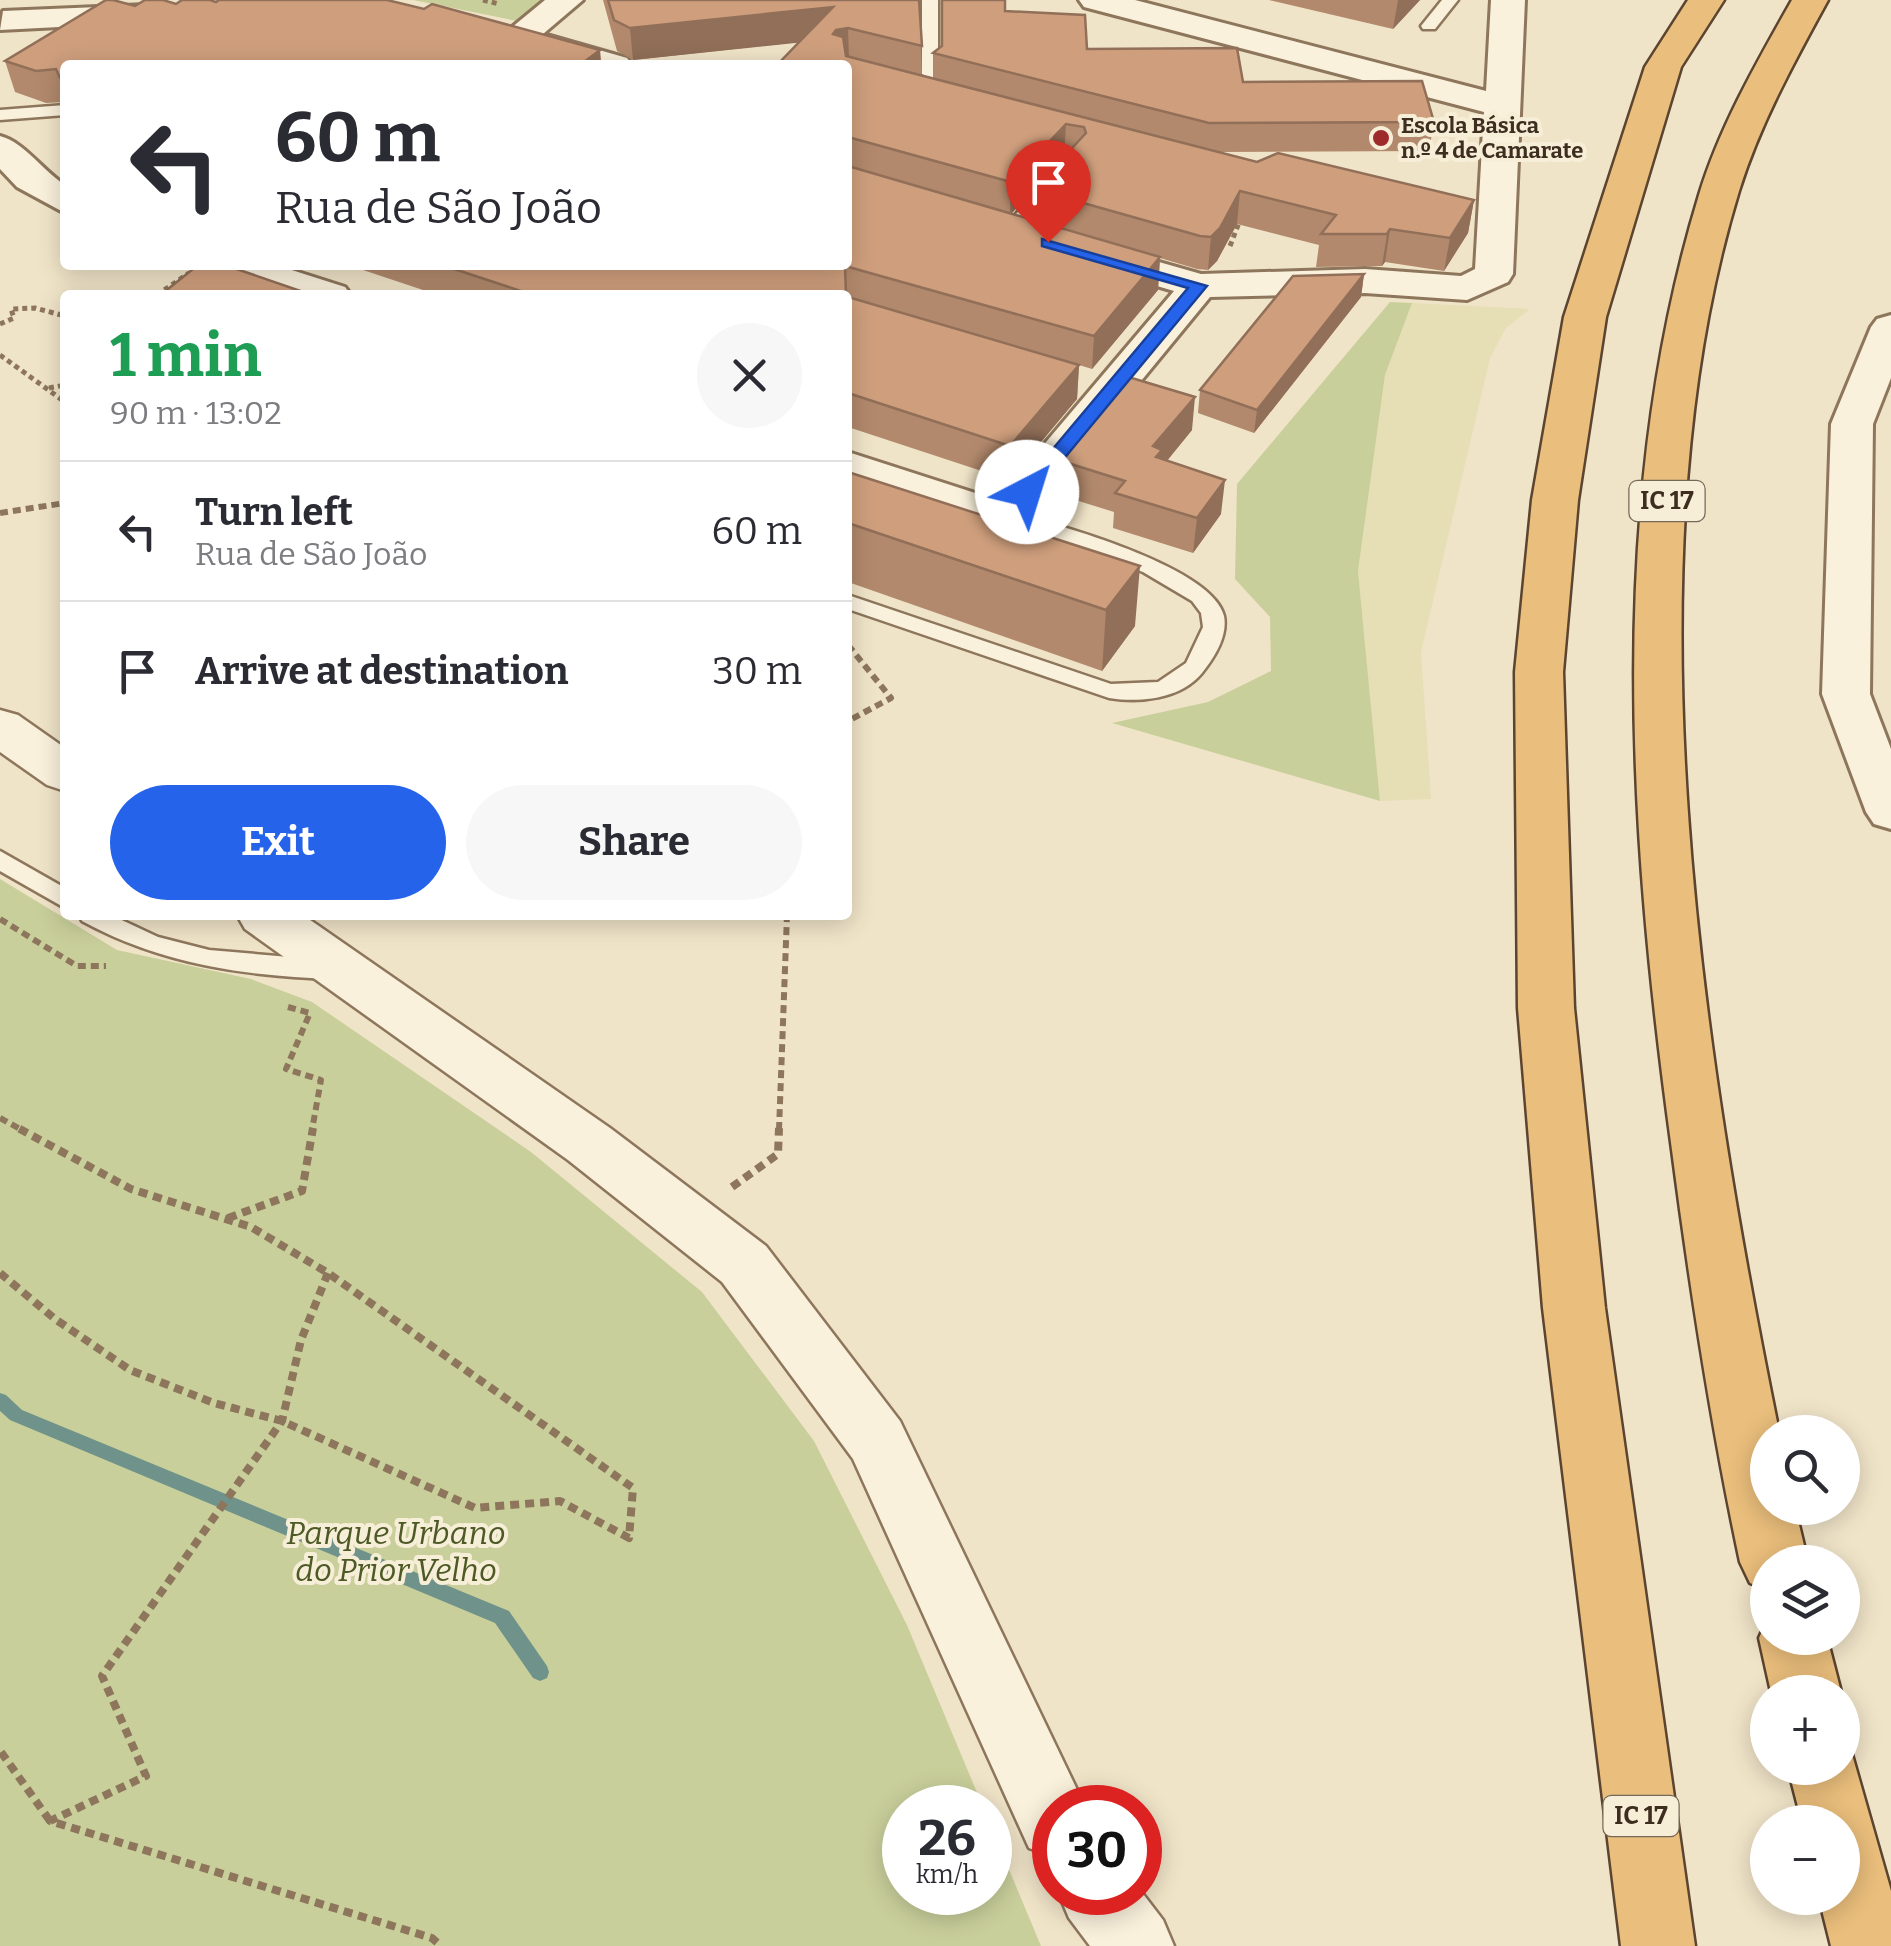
<!DOCTYPE html>
<html lang="en">
<head>
<meta charset="utf-8">
<style>
  body { margin:0; font-family:Bitter,serif; background:#f7f7f7; color:#2b2b33; height:100vh; display:flex; flex-direction:column; font-size:38px; white-space:nowrap }
  * { box-sizing:border-box; margin:0 }
  p { font-size:32px; color:#7c7c81 }
  .icon { flex:none; width:55px; height:55px; fill:none; stroke:currentColor; stroke-width:2; stroke-linecap:round; stroke-linejoin:round }
  .map { position:relative; flex:1; overflow:hidden }
  .sheet { position:absolute; left:60px; top:290px; width:792px; height:630px; display:flex; flex-direction:column; background:#fff; border-radius:10px; box-shadow:0 5px 25px #0003 }
  .sheet>* { flex:none }
  .top-card { position:absolute; left:60px; top:60px; width:792px; height:210px; border-radius:10px; box-shadow:0 5px 25px #0003; background:#fff; color:#2b2b33; overflow:hidden }
  .tools { position:absolute; left:1750px; top:1415px; display:grid; gap:20px }
  .tools a { display:grid; place-items:center; width:110px; height:110px; border-radius:50%; background:#fff; box-shadow:0 5px 25px #0003; font-size:50px }
  .speed { position:absolute; left:882px; top:1785px; display:flex; gap:20px; font-size:50px; font-weight:700; text-align:center }
  .speed>* { display:grid; place-content:center; width:130px; height:130px; border-radius:50%; background:#fff; box-shadow:0 5px 25px #0003; line-height:1 }
  .speed small { font-size:25px; font-weight:400 }
  .speed .limit { border:15px solid #d22; background:#fff; color:#111 }
  .pin { position:absolute; display:grid; place-items:center; width:85px; height:85px; color:#fff; margin:-102px -42px; border-radius:50% 50% 50% 0; rotate:-45deg; box-shadow:0 0 10px #0007 }
  .pin .icon { rotate:45deg }
  .me { position:absolute; width:110px; margin:-55px; rotate:40deg; stroke-linejoin:round; filter:drop-shadow(0 0 8px #0008) }
  .turn { display:flex; align-items:center; gap:35px; height:210px; padding:0 50px; font-size:45px }
  .turn .icon { width:130px; height:130px; stroke-width:2.5 }
  .turn b { display:block; font-size:70px; line-height:85px }
  .round { display:grid; place-items:center; flex:none; width:105px; height:105px; border-radius:52px; background:#f7f7f7 }
  .headline { display:flex; align-items:center; justify-content:space-between; height:170px; padding:0 50px }
  h1 { font-size:60px; font-weight:700; line-height:75px; color:#1e9e55 }
  .cta { display:flex; gap:20px; margin-top:auto; padding:20px 50px }
  .cta a { flex:1; height:115px; border-radius:60px; background:#2563eb; color:#fff; font-size:40px; font-weight:700; line-height:115px; text-align:center }
  .cta a+a { background:#f7f7f7; color:#2b2b33 }
  ul { padding:0; list-style:none }
  li { display:flex; align-items:center; gap:30px; height:140px; padding:0 50px; border-top:2px solid #e1e1e2 }
  li div { flex:1 }
  li b { display:block; font-size:38px }
  li em { font-style:normal }
  .map>svg:first-child { display:block }
  .farmland { fill:#e6deb5 }
  .green { fill:#c9cf9b }
  .lines { fill:none; stroke-linecap:round; stroke-linejoin:round }
  .stream { fill:#6f938a; fill-rule:evenodd }
  .service-casing { stroke:#8d765c; stroke-width:5 }
  .minor-casing { stroke:#8d765c; stroke-width:6 }
  .tertiary-casing { stroke:#8d765c; stroke-width:5 }
  .trunk-casing { stroke:#5b4430; stroke-width:5 }
  .path-far2 { stroke:#8d765c; stroke-width:5; stroke-dasharray:5 4; stroke-linecap:butt }
  .path-far1 { stroke:#8d765c; stroke-width:6; stroke-dasharray:8 5; stroke-linecap:butt }
  .path { stroke:#8d765c; stroke-width:8; stroke-dasharray:9 6; stroke-linecap:butt }
  .service { fill:#faf1dc; fill-rule:evenodd }
  .minor { fill:#faf1dc; fill-rule:evenodd }
  .tertiary { fill:#faf1dc; fill-rule:evenodd }
  .trunk { fill:#eabe7c; fill-rule:evenodd }
  .wall { fill:#b2896c; fill-rule:evenodd }
  .shaded-wall { fill:#916f58 }
  .building { fill:#cf9f7d; stroke:#916f58; stroke-width:2.5 }
  .route { fill:#2563eb; stroke:#184099; stroke-width:2.5 }
  .poi-dot { fill:#9e2a2b; stroke:#f7eed8; stroke-width:4 }
  .labels { text-anchor:middle; dominant-baseline:central; stroke-width:8; stroke-linejoin:round; paint-order:stroke }
  .far-poi-label { font-size:22px; font-weight:bold; fill:#3d2e20; stroke:#f7eed8; text-anchor:start }
  .shield { fill:#f7eed8; stroke:#756857; stroke-width:2.5 }
  .shield-label { font-size:25px; font-weight:bold; fill:#3d2e20 }
  .near-park-label { font-size:32px; font-style:italic; fill:#4d5a26; stroke:#f7eed8 }
</style>
</head>
<body>
<div class="map">
<svg width="1891" height="1946" viewBox="0 0 1891 1946">
  <rect width="100%" height="100%" fill="#f0e4c8"/>
  <!-- farmland -->
  <path class="farmland" d="M 1412,303 L 1530,309 L 1506,328 L 1490,358 L 1421,652 L 1431,799 L 1380,801 L 1358,571 L 1385,375 Z"/>
  <!-- green -->
  <g class="green">
    <path d="M 413,0 L 544,0 L 517,21 Z"/>
    <path d="M 1390,302 L 1412,303 L 1385,375 L 1358,571 L 1380,801 L 1112,723 L 1208,702 L 1271,671 L 1270,617 L 1235,579 L 1237,484 Z"/>
    <path d="M 0,879 L 117,950 L 251,979 L 312,1002 L 531,1152 L 702,1292 L 814,1441 L 907,1625 L 983,1807 L 905,1808 L 905,1892 L 990,1892 L 990,1824 L 1041,1946 L 0,1946 Z"/>
  </g>
  <g class="lines">
    <!-- stream -->
    <path class="stream" d="M 0,1393 L 6,1395 L 22,1410 L 509,1611 L 547,1666 L 549,1672 L 547,1678 L 540,1681 L 533,1678 L 495,1623 L 10,1420 L 0,1411 Z"/>
    <!-- service casing -->
    <g class="service-casing">
      <g id="service">
        <path d="M 922,0 L 938,0 L 938,74 L 930,79 L 922,74 Z"/>
        <path d="M 1442,0 L 1458,0 L 1435,29 L 1423,29 L 1421,26 Z"/>
        <path d="M 65,105 L 65,115 L 0,120 L 0,110 Z"/>
        <path d="M 1051,176 L 1066,180 L 1016,235 L 1004,235 L 1004,227 Z"/>
        <path d="M 1006,511 C 1053,523 1212,566 1224,616 C 1228,636 1214,658 1202,673 C 1181,699 1140,703 1109,698 L 848,609 L 848,595 L 1111,684 L 1158,682 L 1186,663 L 1203,627 L 1201,613 L 1192,601 L 1143,572 L 999,522 L 999,512 Z"/>
        <path d="M 0,851 L 65,888 L 65,908 L 0,871 Z"/>
        <path d="M 79,915 L 111,915 L 158,937 L 209,950 L 336,961 L 348,970 L 336,979 C 245,976 163,965 82,921 Z"/>
      </g>
    </g>
    <!-- minor casing -->
    <g class="minor-casing">
      <g id="minor">
        <path d="M 545,0 L 583,0 L 543,34 L 627,58 L 632,65 L 577,65 L 505,44 L 500,37 Z"/>
        <path d="M 1079,0 L 1135,0 L 1486,91 L 1491,0 L 1525,0 L 1513,274 L 1508,282 L 1467,300 L 1365,293 L 1210,297 L 1021,527 L 1006,530 L 848,479 L 848,452 L 997,500 L 1174,291 L 1075,262 L 1070,254 L 1075,246 L 1089,242 L 1201,274 L 1365,269 L 1461,276 L 1475,269 L 1484,112 L 1084,7 Z"/>
        <path d="M 146,5 L 158,8 L 163,15 L 158,22 L 0,30 L 3,11 Z"/>
        <path d="M 0,136 C 24,142 43,171 65,185 L 65,213 L 17,187 L 0,169 Z"/>
        <path d="M 217,265 L 276,265 L 345,287 L 351,295 L 291,295 L 222,273 Z"/>
        <path d="M 1891,315 L 1891,378 L 1873,424 L 1870,694 L 1891,749 L 1891,829 L 1874,824 L 1866,812 L 1822,694 L 1831,424 L 1871,327 L 1877,319 Z"/>
      </g>
    </g>
    <!-- tertiary casing -->
    <g class="tertiary-casing">
      <g id="tertiary">
        <path d="M 0,710 L 18,715 L 65,748 L 65,791 L 47,785 L 0,752 Z"/>
        <path d="M 237,915 L 303,915 L 610,1128 L 766,1246 L 900,1421 L 1081,1798 L 1085,1808 L 1055,1808 L 1055,1858 L 1029,1848 L 853,1459 L 722,1282 L 568,1160 L 245,929 Z"/>
        <path d="M 1140,1890 L 1163,1920 L 1174,1946 L 1090,1946 L 1069,1918 L 1058,1892 Z"/>
      </g>
    </g>
    <!-- trunk casing -->
    <g class="trunk-casing">
      <g id="trunk">
        <path d="M 1688,0 L 1724,0 L 1681,67 L 1606,317 L 1578,500 L 1563,672 L 1574,1008 L 1605,1308 L 1695,1946 L 1621,1946 L 1543,1308 L 1518,1008 L 1515,672 L 1532,500 L 1564,317 L 1645,67 Z"/>
        <path d="M 1792,0 L 1828,0 C 1794,62 1760,124 1739,191 C 1625,563 1703,1057 1779,1432 L 1768,1432 L 1768,1508 L 1795,1508 L 1808,1562 L 1768,1562 L 1768,1590 L 1750,1583 L 1740,1562 C 1711,1426 1690,1288 1672,1150 C 1629,836 1605,503 1699,195 C 1720,126 1757,62 1792,0 Z"/>
        <path d="M 1768,1618 L 1768,1638 L 1827,1638 L 1841,1692 L 1771,1692 L 1759,1638 Z"/>
        <path d="M 1842,1741 L 1849,1744 L 1891,1891 L 1891,1946 L 1831,1946 L 1819,1898 L 1842,1898 L 1842,1822 L 1802,1822 L 1788,1768 L 1842,1768 Z"/>
      </g>
    </g>
    <!-- path-far2 -->
    <g class="path-far2">
      <path d="M 483,0 L 499,4"/>
      <path d="M 1230,246 L 1240,220"/>
      <path d="M 157,295 L 189,273"/>
      <path d="M 0,324 L 14,318 L 11,309 L 35,308 L 65,316"/>
      <path d="M 0,355 L 65,402"/>
      <path d="M 49,388 L 65,385"/>
    </g>
    <!-- path-far1 -->
    <g class="path-far1">
      <path d="M 0,513 L 65,503"/>
      <path d="M 848,645 L 891,698 L 848,721"/>
      <path d="M 0,919 L 77,966 L 106,966"/>
      <path d="M 288,1007 L 310,1013 L 286,1069 L 321,1080 L 312,1130"/>
      <path d="M 0,1118 L 22,1130"/>
      <path d="M 779,1130 L 787,915"/>
    </g>
    <!-- path -->
    <g class="path">
      <path d="M 732,1187 L 778,1154 L 779,1128"/>
      <path d="M 228,1218 L 302,1191 L 313,1128"/>
      <path d="M 0,1273 L 55,1319 L 130,1370 L 214,1403 L 282,1421 L 475,1508 L 560,1501 L 629,1538 L 633,1488 L 328,1273 L 251,1227 L 131,1189 L 18,1128"/>
      <path d="M 328,1273 L 301,1340 L 282,1421 L 102,1676 L 146,1776 L 50,1821 L 432,1938 L 441,1946"/>
      <path d="M 1,1752 L 50,1821"/>
    </g>
    <!-- service -->
    <use href="#service" class="service"/>
    <!-- minor -->
    <use href="#minor" class="minor"/>
    <!-- tertiary -->
    <use href="#tertiary" class="tertiary"/>
    <!-- trunk -->
    <use href="#trunk" class="trunk"/>
  </g>
  <!-- wall -->
  <g class="wall">
    <path d="M 603,0 L 919,0 L 922,75 L 933,78 L 933,53 L 1005,11 L 1087,49 L 1434,122 L 1429,151 L 1219,152 L 1257,162 L 1474,200 L 1468,233 L 1444,271 L 1385,262 L 1382,266 L 1316,267 L 1319,245 L 1237,224 L 1217,261 L 1208,270 L 1197,269 L 1160,258 L 1158,290 L 1092,369 L 1079,365 L 1077,399 L 1009,480 L 848,427 L 848,295 L 438,295 L 348,265 L 848,265 L 848,65 L 799,42 L 633,60 L 617,51 ZM 1064,156 L 1034,189 L 1033,220 L 1011,214 Z"/>
    <path d="M 1269,0 L 1420,0 L 1393,29 Z"/>
    <path d="M 216,2 L 600,50 L 601,65 L 65,65 L 65,102 L 46,103 L 15,92 L 5,61 L 135,6 Z"/>
    <path d="M 1364,274 L 1361,297 L 1254,433 L 1198,413 L 1200,390 Z"/>
    <path d="M 1192,430 L 1167,461 L 1221,514 L 1193,553 L 1113,528 L 1114,512 L 1053,493 L 1055,459 Z"/>
    <path d="M 848,472 L 1135,626 L 1102,671 L 848,582 Z"/>
  </g>
  <!-- shaded-wall -->
  <g class="shaded-wall">
    <path d="M 1398,0 L 1420,0 L 1393,29 Z"/>
    <path d="M 833,7 L 836,30 L 848,28 L 849,59 L 833,39 L 633,60 L 630,28 Z"/>
    <path d="M 600,50 L 601,65 L 580,65 Z"/>
    <path d="M 1066,124 L 1064,156 L 1010,215 L 1011,182 Z"/>
    <path d="M 1240,191 L 1237,224 L 1217,261 L 1208,270 L 1211,237 Z"/>
    <path d="M 1474,200 L 1468,233 L 1444,271 L 1450,238 Z"/>
    <path d="M 1390,229 L 1385,262 L 1382,266 L 1387,234 Z"/>
    <path d="M 1160,257 L 1158,290 L 1092,369 L 1094,336 Z"/>
    <path d="M 1364,274 L 1361,297 L 1254,433 L 1257,410 Z"/>
    <path d="M 1079,365 L 1077,399 L 1009,480 L 1010,446 Z"/>
    <path d="M 1195,397 L 1192,430 L 1160,469 L 1153,446 Z"/>
    <path d="M 1225,480 L 1221,514 L 1193,553 L 1197,518 Z"/>
    <path d="M 1140,566 L 1135,626 L 1102,671 L 1106,610 Z"/>
  </g>
  <!-- building -->
  <g class="building">
    <path d="M 106,0 L 113,0 L 135,6 L 145,0 L 163,0 L 176,4 L 182,0 L 210,0 L 216,2 L 219,0 L 387,0 L 424,9 L 432,4 L 600,50 L 580,65 L 65,65 L 65,80 L 60,78 L 56,69 L 36,71 L 5,61 Z"/>
    <path d="M 608,0 L 919,0 L 922,46 L 848,28 L 836,30 L 833,34 L 843,37 L 846,56 L 1257,162 L 1278,153 L 1474,200 L 1450,238 L 1390,229 L 1387,234 L 1321,234 L 1336,215 L 1240,191 L 1220,228 L 1211,237 L 1200,236 L 1034,189 L 1086,133 L 1084,127 L 1066,124 L 1011,182 L 848,137 L 848,65 L 777,65 L 833,7 L 630,28 L 614,20 Z"/>
    <path d="M 942,0 L 1005,0 L 1005,11 L 1085,15 L 1087,49 L 1237,48 L 1243,82 L 1422,81 L 1434,122 L 1209,123 L 933,53 L 942,46 Z"/>
    <path d="M 848,166 L 1160,257 L 1094,336 L 845,266 L 846,295 L 533,295 L 442,265 L 848,265 Z"/>
    <path d="M 198,265 L 225,265 L 312,295 L 167,295 L 163,293 Z"/>
    <path d="M 1364,274 L 1257,410 L 1200,390 L 1293,276 Z"/>
    <path d="M 848,297 L 1079,365 L 1010,446 L 848,393 Z"/>
    <path d="M 1125,376 L 1195,397 L 1153,446 L 1162,450 L 1156,457 L 1225,480 L 1197,518 L 1115,493 L 1125,481 L 1055,459 Z"/>
    <path d="M 848,472 L 1140,566 L 1106,610 L 848,523 Z"/>
  </g>
  <!-- route -->
  <path class="route" d="M 1042,239 L 1207,286 L 1033,496 L 1027,498 L 1017,492 L 1020,488 L 1188,288 L 1042,246 Z"/>
  <!-- markers -->
  <circle class="poi-dot" cx="1381" cy="138" r="10"/>
  <g class="labels">
    <!-- far-poi labels -->
    <g class="far-poi-label">
      <text x="1401" y="125">Escola Básica<tspan x="1401" dy="25">n.º 4 de Camarate</tspan></text>
    </g>
    <!-- shield labels -->
    <g class="shield">
      <rect x="1629.5" y="481" width="75" height="40" rx="8"/>
      <rect x="1603.5" y="1796" width="75" height="40" rx="8"/>
    </g>
    <g class="shield-label">
      <text x="1667" y="501">IC 17</text>
      <text x="1641" y="1816">IC 17</text>
    </g>
    <!-- near-park labels -->
    <g class="near-park-label">
      <text x="396" y="1533">Parque Urbano<tspan x="396" dy="37">do Prior Velho</tspan></text>
    </g>
  </g>
</svg>
<div class="tools">
<a><svg class="icon" aria-label="search" viewBox="0 0 24 24"><circle cx="10" cy="10" r="6"/><path d="M15 15l6 6"/></svg></a>
<a><svg class="icon" aria-label="layers" viewBox="0 0 24 24"><path d="M12 4l9 5-9 5-9-5zM3 14l9 5 9-5"/></svg></a>
<a>+</a>
<a>−</a>
</div>
<div class="speed"><div>26<small>km/h</small></div><div class="limit">30</div></div>
<div class="pin" style="left:1048px;top:242px;background:#d93025"><svg class="icon" aria-label="arrive" viewBox="0 0 24 24"><path d="M6 21V4h12l-3 4 3 4H6"/></svg></div>
<svg class="me" style="left:1027px;top:492px" viewBox="-20 -20 40 40"><circle r="19" fill="#fff"/><path d="M0-13L10 11 0 6-10 11z" fill="#2563eb"/></svg>
<div class="top-card">
<div class="turn"><svg class="icon" aria-label="left" viewBox="0 0 24 24"><path d="M17 20v-9H6M10 6l-5 5 5 5"/></svg><div><b>60 m</b>Rua de São João</div></div>
</div>
<section class="sheet">
<div class="headline"><div><h1>1 min</h1><p>90 m · 13:02</p></div><a class="round"><svg class="icon" aria-label="close" viewBox="0 0 24 24"><path d="M6 6l12 12M18 6L6 18"/></svg></a></div>
<ul>
<li><svg class="icon" aria-label="left" viewBox="0 0 24 24"><path d="M17 20v-9H6M10 6l-5 5 5 5"/></svg><div><b>Turn left</b><p>Rua de São João</p></div><em>60 m</em></li>
<li><svg class="icon" aria-label="arrive" viewBox="0 0 24 24"><path d="M6 21V4h12l-3 4 3 4H6"/></svg><div><b>Arrive at destination</b></div><em>30 m</em></li>
</ul>
<div class="cta"><a>Exit</a><a>Share</a></div>
</section>
</div>
</body>
</html>
